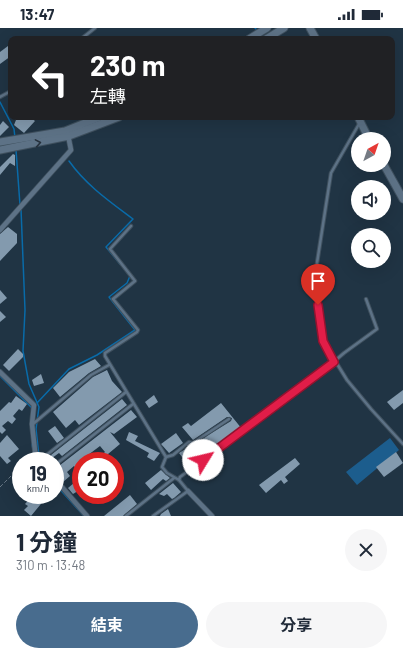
<!DOCTYPE html>
<html lang="zh-TW">
<head>
<meta charset="utf-8">
<style>
  body { margin:0; font-family:Barlow,"Noto Sans TC",sans-serif; background:#f6f6f7; color:#1f2937; height:100vh; display:flex; flex-direction:column; font-size:15px; white-space:nowrap }
  * { box-sizing:border-box; margin:0 }
  p { font-size:13px; color:#747a83 }
  .icon { flex:none; width:22px; height:22px; fill:none; stroke:currentColor; stroke-width:2; stroke-linecap:round; stroke-linejoin:round }
  .map { position:relative; height:488px; overflow:hidden }
  .side { display:flex; flex-direction:column; background:#fff; flex:1 }
  .side>* { flex:none }
  .guide { position:absolute; left:8px; top:8px; width:387px; height:84px; border-radius:8px; box-shadow:0 4px 16px #0002; background:#202124; color:#fff; overflow:hidden }
  .needle { width:26px; rotate:40deg }
  .tools { position:absolute; left:351px; top:104px; display:grid; gap:8px }
  .tools a { display:grid; place-items:center; width:40px; height:40px; border-radius:50%; background:#fff; box-shadow:0 4px 16px #0002; font-size:20px }
  .speed { position:absolute; left:12px; top:424px; display:flex; gap:8px; font-size:20px; font-weight:700; text-align:center }
  .speed>* { display:grid; place-content:center; width:52px; height:52px; border-radius:50%; background:#fff; box-shadow:0 4px 16px #0002; line-height:1 }
  .speed small { font-size:10px; font-weight:400 }
  .speed .limit { border:6px solid #d22; background:#fff; color:#111 }
  .pin { position:absolute; display:grid; place-items:center; width:34px; height:34px; color:#fff; margin:-41px -17px; border-radius:50% 50% 50% 0; rotate:-45deg; box-shadow:0 0 4px #0007 }
  .pin .icon { rotate:45deg }
  .me { position:absolute; width:44px; margin:-22px; rotate:54deg; stroke-linejoin:round; filter:drop-shadow(0 0 3px #0008) }
  .turn { display:flex; align-items:center; gap:14px; height:84px; padding:0 16px; font-size:18px }
  .turn .icon { width:52px; height:52px; stroke-width:2.5 }
  .turn b { display:block; font-size:28px; line-height:34px }
  .round { display:grid; place-items:center; flex:none; width:42px; height:42px; border-radius:21px; background:#f6f6f7 }
  .overview { display:flex; align-items:center; justify-content:space-between; height:68px; padding:0 16px }
  h1 { font-size:24px; font-weight:700; line-height:30px }
  .primary-button { display:flex; gap:8px; margin-top:auto; padding:8px 16px }
  .primary-button a { flex:1; height:46px; border-radius:24px; background:#486c8e; color:#fff; font-size:16px; font-weight:700; line-height:46px; text-align:center }
  .primary-button a+a { background:#f6f6f7; color:#1f2937 }
  .status { display:flex; justify-content:space-between; align-items:center; height:28px; padding:0 20px; background:#fff; direction:ltr }
  .status svg { height:11px; fill:currentColor }
  .map>svg:first-child { display:block }
  .forest { fill:#1c5d8d }
  .lines { fill:none; stroke-linecap:round; stroke-linejoin:round }
  .stream { stroke:#096ba9; stroke-width:1.5 }
  .building { fill:#839aae }
  .lane-casing { stroke:#3f505e; stroke-width:4.5 }
  .street-casing { stroke:#3f505e; stroke-width:6 }
  .secondary-casing { stroke:#3f505e; stroke-width:9 }
  .path { stroke:#697987; stroke-width:1; stroke-dasharray:4 2; stroke-linecap:butt }
  .lane { stroke:#5d7286; stroke-width:2.5 }
  .street { stroke:#5d7286; stroke-width:4.5 }
  .secondary { stroke:#5d7286; stroke-width:7 }
  .oneway { stroke:#25303b }
  .route-casing { stroke:#92132f; stroke-width:10 }
  .route { stroke:#e11d48; stroke-width:7 }
</style>
</head>
<body>
<div class="status"><b>13:47</b><svg viewBox="0 0 49 12"><path d="M0 12V9h3v3zM5 12V6h3v6zM10 12V3h3v9zM15 12V0h3v12zM26 1h20v11H26zM47 4h2v5h-2z"/></svg></div>
<div class="map">
<svg width="403" height="488" viewBox="0 0 403 488">
  <rect width="100%" height="100%" fill="#203444"/>
  <!-- forest -->
  <path class="forest" d="M 390,410 L 399,422 L 357,457 L 346,444 Z"/>
  <g class="lines">
    <!-- stream -->
    <g class="stream">
      <path d="M 255,0 L 256,1"/>
      <path d="M 0,74 L 14,101 L 15,110"/>
      <path d="M 16,122 L 20,177"/>
      <path d="M 69,133 C 86,157 109,173 133,191 L 106,219 L 120,236"/>
      <path d="M 21,181 L 25,282 L 23,323 L 29,356 L 39,379 L 36,401 L 39,428"/>
      <path d="M 0,348 L 32,380"/>
      <path d="M 37,375 L 69,341 L 97,327 L 135,302 L 109,269 L 127,255 L 130,248"/>
      <path d="M 32,416 L 35,433"/>
      <path d="M 55,456 L 84,488"/>
    </g>
  </g>
  <!-- building -->
  <g class="building">
    <path d="M 8,18 L 11,22 L 11,28 L 0,36 L 0,24 Z"/>
    <path d="M 12,89 L 30,89 L 35,93 L 24,105 L 14,97 L 16,92 Z"/>
    <path d="M 3,93 L 9,99 L 0,108 L 0,97 Z"/>
    <path d="M 13,126 L 15,127 L 15,138 L 10,135 L 0,147 L 0,139 Z"/>
    <path d="M 8,199 L 17,206 L 17,215 L 0,233 L 0,206 Z"/>
    <path d="M 0,262 L 7,270 L 0,276 Z"/>
    <path d="M 0,283 L 6,289 L 0,294 Z"/>
    <path d="M 18,321 L 23,326 L 23,329 L 9,343 L 3,337 Z"/>
    <path d="M 95,331 L 101,338 L 89,345 L 60,369 L 53,360 L 69,344 Z"/>
    <path d="M 107,342 L 112,353 L 122,364 L 79,397 L 75,392 L 66,400 L 53,384 L 93,349 Z"/>
    <path d="M 41,346 L 44,355 L 34,358 L 32,352 Z"/>
    <path d="M 403,362 L 403,375 L 394,382 L 387,374 Z"/>
    <path d="M 154,367 L 158,374 L 149,380 L 145,374 Z"/>
    <path d="M 16,368 L 27,376 L 22,383 L 19,381 L 13,388 L 16,391 L 12,396 L 8,393 L 2,398 L 6,402 L 2,406 L 0,404 L 0,383 L 9,374 L 11,375 Z"/>
    <path d="M 122,371 L 127,377 L 62,428 L 59,425 L 52,430 L 51,427 Z"/>
    <path d="M 221,375 L 242,401 L 205,427 L 201,422 L 185,433 L 179,425 L 231,393 L 232,390 L 227,389 L 193,412 L 182,399 L 188,395 L 191,398 Z"/>
    <path d="M 131,382 L 137,389 L 114,406 L 110,404 L 120,416 L 102,431 L 104,433 L 94,433 L 105,424 L 100,418 L 88,427 L 93,433 L 81,433 L 81,447 L 74,438 L 67,444 L 70,448 L 63,454 L 55,447 L 55,441 Z"/>
    <path d="M 55,398 L 64,410 L 57,415 L 48,403 Z"/>
    <path d="M 129,404 L 138,408 L 135,413 L 160,425 L 154,433 L 147,429 L 149,425 L 126,412 Z"/>
    <path d="M 176,405 L 183,415 L 169,425 L 161,416 Z"/>
    <path d="M 7,407 L 19,421 L 8,430 L 11,433 L 7,436 L 0,428 L 0,415 Z"/>
    <path d="M 396,424 L 403,435 L 384,449 L 376,439 Z"/>
    <path d="M 295,430 L 300,436 L 285,449 L 288,453 L 284,456 L 281,452 L 266,465 L 259,457 Z"/>
    <path d="M 161,442 L 170,450 L 166,453 L 163,451 L 151,462 L 145,455 Z"/>
    <path d="M 81,449 L 81,461 L 73,466 L 68,460 Z"/>
    <path d="M 173,455 L 181,464 L 174,470 L 172,471 L 167,466 L 164,468 L 159,466 Z"/>
    <path d="M 33,467 L 45,467 L 43,469 L 45,471 L 31,488 L 24,482 L 28,478 L 25,476 Z"/>
    <path d="M 130,467 L 137,476 L 123,488 L 104,488 Z"/>
    <path d="M 168,481 L 171,488 L 160,488 L 161,486 Z"/>
  </g>
  <g class="lines">
    <!-- lane casing -->
    <g class="lane-casing">
      <g id="lane">
        <path d="M 81,11 L 95,0"/>
        <path d="M 0,69 L 11,63"/>
        <path d="M 359,96 L 331,145 L 317,235 L 317,265 L 323,313 L 347,352 L 371,381 L 403,416"/>
        <path d="M 131,198 L 110,221 L 135,253 L 113,271 L 138,302 L 137,304 L 105,325 L 105,328 L 166,429 L 162,439 L 167,445 L 179,452"/>
        <path d="M 33,396 L 91,347 L 109,337"/>
        <path d="M 166,429 L 173,427 L 189,414 L 193,415 L 229,391"/>
        <path d="M 27,433 L 36,428"/>
        <path d="M 39,433 L 126,364"/>
        <path d="M 55,437 L 133,376"/>
        <path d="M 14,445 L 21,438"/>
        <path d="M 126,488 L 174,450"/>
        <path d="M 153,488 L 188,463 L 179,452 L 180,449 L 309,355 L 344,325 L 377,301 L 366,271"/>
      </g>
    </g>
    <!-- street casing -->
    <g class="street-casing">
      <g id="street">
        <path d="M 0,202 L 71,122 L 68,107"/>
        <path d="M 0,344 L 34,377 L 32,396 L 35,423 L 39,433"/>
        <path d="M 55,451 L 87,488"/>
        <path d="M 188,463 L 212,488"/>
      </g>
    </g>
    <!-- secondary casing -->
    <g class="secondary-casing">
      <g id="secondary">
        <path d="M 310,0 L 316,11"/>
        <path d="M 249,11 L 267,0"/>
        <path d="M 266,11 L 284,0"/>
        <path d="M 358,89 L 369,111"/>
        <path d="M 0,114 L 65,103 L 100,89"/>
        <path d="M 0,122 L 69,108 L 119,89"/>
        <path d="M 384,137 L 403,171"/>
      </g>
    </g>
    <!-- path -->
    <path class="path" d="M 0,459 L 11,448"/>
    <!-- lane -->
    <use href="#lane" class="lane"/>
    <!-- street -->
    <use href="#street" class="street"/>
    <!-- secondary -->
    <use href="#secondary" class="secondary"/>
  </g>
  <!-- one-way arrows -->
  <defs><path id="oneway-chevron" d="M-2-3.5L2.5 0L-2 3.5" fill="none" stroke-width="1.6" stroke-linecap="round" stroke-linejoin="round"/></defs>
  <use class="oneway" href="#oneway-chevron" transform="translate(38 115) rotate(-10)"/>
  <g class="lines">
    <!-- route casing -->
    <g class="route-casing">
      <path id="route" d="M 203,432 L 334,334 L 323,313 L 318,277"/>
    </g>
    <!-- route -->
    <use href="#route" class="route"/>
  </g>
</svg>
<div class="tools">
<a><svg class="needle" viewBox="-14 -14 28 28"><path d="M0-13l5 13h-10z" fill="#e53935"/><path d="M0 13l5-13h-10z" fill="#747a83"/></svg></a>
<a><svg class="icon" aria-label="sound" viewBox="0 0 24 24"><path d="M4 9h4l5-4v14l-5-4H4zM17 9q2 3 0 6"/></svg></a>
<a><svg class="icon" aria-label="search" viewBox="0 0 24 24"><circle cx="10" cy="10" r="6"/><path d="M15 15l6 6"/></svg></a>
</div>
<div class="speed"><div>19<small>km/h</small></div><div class="limit">20</div></div>
<div class="pin" style="left:318px;top:277px;background:#d93025"><svg class="icon" aria-label="arrive" viewBox="0 0 24 24"><path d="M6 21V4h12l-3 4 3 4H6"/></svg></div>
<svg class="me" style="left:203px;top:432px" viewBox="-20 -20 40 40"><circle r="19" fill="#fff"/><path d="M0-13L10 11 0 6-10 11z" fill="#e11d48"/></svg>
<div class="guide">
<div class="turn"><svg class="icon" aria-label="left" viewBox="0 0 24 24"><path d="M17 20v-9H6M10 6l-5 5 5 5"/></svg><div><b>230 m</b>左轉</div></div>
</div>
</div>
<section class="side">
<div class="overview"><div><h1>1 分鐘</h1><p>310 m · 13:48</p></div><a class="round"><svg class="icon" aria-label="close" viewBox="0 0 24 24"><path d="M6 6l12 12M18 6L6 18"/></svg></a></div>
<div class="primary-button"><a>結束</a><a>分享</a></div>
</section>
</body>
</html>
